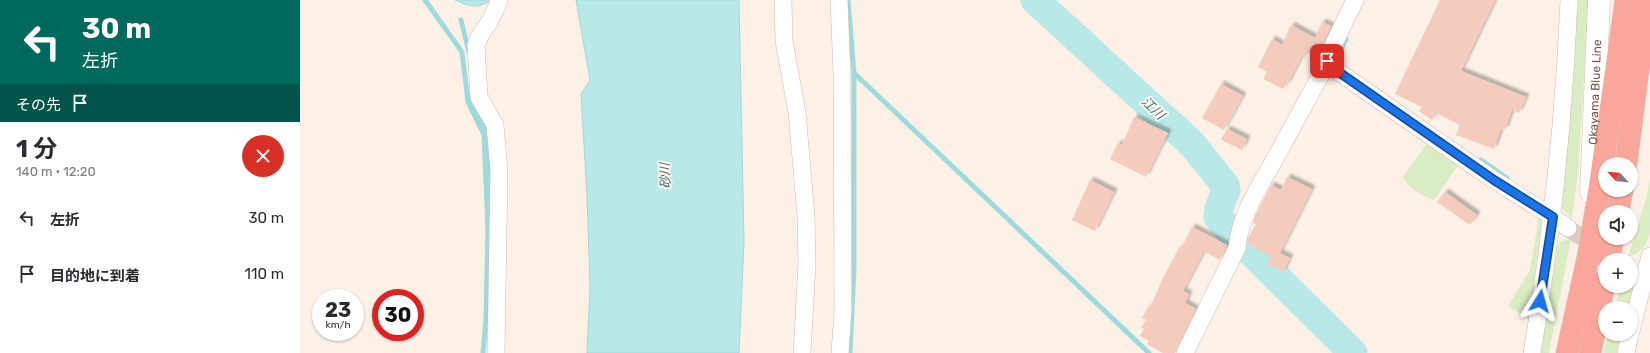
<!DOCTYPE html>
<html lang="ja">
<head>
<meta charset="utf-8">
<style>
  body { margin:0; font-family:Rubik,"Noto Sans JP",sans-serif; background:#f7f7f7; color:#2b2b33; height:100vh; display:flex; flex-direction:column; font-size:15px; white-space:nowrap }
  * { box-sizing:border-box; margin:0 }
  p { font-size:13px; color:#7c7c81 }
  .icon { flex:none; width:22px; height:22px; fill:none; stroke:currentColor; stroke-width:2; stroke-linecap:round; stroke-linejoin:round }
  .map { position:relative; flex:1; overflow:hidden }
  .side { display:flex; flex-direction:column; background:#fff; width:300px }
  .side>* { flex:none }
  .top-card { background:#00695c; color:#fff; overflow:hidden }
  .needle { width:26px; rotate:296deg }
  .fabs { position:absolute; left:1298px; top:157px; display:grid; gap:8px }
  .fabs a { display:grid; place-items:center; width:40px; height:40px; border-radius:50%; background:#fff; box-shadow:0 1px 3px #0004; font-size:20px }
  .speed { position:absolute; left:12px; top:289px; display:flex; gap:8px; font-size:20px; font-weight:700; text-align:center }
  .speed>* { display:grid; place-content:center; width:52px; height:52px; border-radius:50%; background:#fff; box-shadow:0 1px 3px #0004; line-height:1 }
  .speed small { font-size:10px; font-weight:400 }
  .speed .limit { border:6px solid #d22; background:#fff; color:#111 }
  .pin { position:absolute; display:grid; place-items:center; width:34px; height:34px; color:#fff; margin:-17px; border-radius:8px; box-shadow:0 2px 6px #0006 }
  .me { position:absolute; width:44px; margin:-22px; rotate:8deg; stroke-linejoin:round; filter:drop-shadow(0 0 3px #0008) }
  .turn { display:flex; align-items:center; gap:14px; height:84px; padding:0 16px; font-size:18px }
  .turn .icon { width:52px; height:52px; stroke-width:2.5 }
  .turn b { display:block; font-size:28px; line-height:34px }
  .then { display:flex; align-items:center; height:38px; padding:0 16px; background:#0003; gap:8px; font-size:15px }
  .round { display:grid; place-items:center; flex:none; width:42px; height:42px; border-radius:21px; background:#f7f7f7 }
  .overview { display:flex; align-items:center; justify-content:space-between; height:68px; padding:0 16px }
  h1 { font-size:24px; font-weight:700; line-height:30px }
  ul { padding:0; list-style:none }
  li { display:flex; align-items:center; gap:12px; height:56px; padding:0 16px }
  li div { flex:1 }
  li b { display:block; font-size:15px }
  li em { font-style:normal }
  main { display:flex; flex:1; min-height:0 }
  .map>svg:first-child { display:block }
  .green { fill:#daecc4 }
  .water { fill:#bae8e8; stroke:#9fdada }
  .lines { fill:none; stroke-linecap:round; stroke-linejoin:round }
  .stream { stroke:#9fdada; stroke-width:5 }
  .river { stroke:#bae8e8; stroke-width:29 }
  .building { fill:#f4cbbd; filter:url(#shadow) }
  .street-tunnel { stroke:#dccac0; stroke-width:17; stroke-dasharray:17 8; stroke-linecap:butt }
  .street-casing { stroke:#d2b9ae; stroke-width:18 }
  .secondary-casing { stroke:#d8baae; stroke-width:23 }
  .highway-casing { stroke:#d9cfcc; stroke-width:23 }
  .street { stroke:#fff; stroke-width:17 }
  .secondary { stroke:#fff; stroke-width:22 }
  .highway { stroke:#faa69b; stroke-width:22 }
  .route-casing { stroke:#114b97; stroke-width:10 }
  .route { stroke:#1a73e8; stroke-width:7 }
  .labels { text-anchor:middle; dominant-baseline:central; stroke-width:3.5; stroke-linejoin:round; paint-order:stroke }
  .street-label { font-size:12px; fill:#785349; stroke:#fff6ee }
  .water-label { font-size:13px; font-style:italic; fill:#397676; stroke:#fff6ee }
</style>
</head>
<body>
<main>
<section class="side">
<div class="top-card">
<div class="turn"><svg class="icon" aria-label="left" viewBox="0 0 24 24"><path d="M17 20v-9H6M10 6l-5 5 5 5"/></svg><div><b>30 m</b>左折</div></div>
<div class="then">その先<svg class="icon" aria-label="arrive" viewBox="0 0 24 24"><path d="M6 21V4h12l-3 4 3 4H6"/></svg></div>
</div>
<div class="overview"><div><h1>1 分</h1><p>140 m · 12:20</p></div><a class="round" style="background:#d93025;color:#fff"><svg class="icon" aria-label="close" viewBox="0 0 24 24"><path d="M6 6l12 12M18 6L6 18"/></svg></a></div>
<ul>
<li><svg class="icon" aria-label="left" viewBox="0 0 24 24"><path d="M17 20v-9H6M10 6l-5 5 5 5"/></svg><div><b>左折</b></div><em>30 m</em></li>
<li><svg class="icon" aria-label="arrive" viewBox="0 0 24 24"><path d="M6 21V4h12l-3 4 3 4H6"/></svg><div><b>目的地に到着</b></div><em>110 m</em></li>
</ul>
</section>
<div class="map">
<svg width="1350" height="353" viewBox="0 0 1350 353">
  <defs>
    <filter id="shadow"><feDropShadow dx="3.5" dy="-3.5" stdDeviation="1" flood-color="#0004"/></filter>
  </defs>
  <rect width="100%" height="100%" fill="#fdf1e7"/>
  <!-- green -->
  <g class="green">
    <path d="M 1278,0 L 1289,0 L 1278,171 L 1272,219 L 1262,208 L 1273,83 Z"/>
    <path d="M 1128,142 L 1159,164 L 1134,200 C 1123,197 1107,187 1103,177 Z"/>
    <path d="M 1350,178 L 1350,232 C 1347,245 1342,253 1328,257 L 1347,196 Z"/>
    <path d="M 1239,217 L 1242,222 L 1229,318 L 1208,306 L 1230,270 Z"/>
    <path d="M 1271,239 L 1249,353 L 1240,353 L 1255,250 L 1261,241 Z"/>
    <path d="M 1331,280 L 1335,288 L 1331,308 L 1315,308 L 1320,286 L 1331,286 Z"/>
    <path d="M 1308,334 L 1324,334 L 1319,353 L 1304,353 Z"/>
  </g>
  <!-- water -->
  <g class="water">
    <path d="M 155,0 L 191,0 L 191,1 C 176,9 169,6 155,0 Z"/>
    <path d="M 276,0 L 439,0 L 444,242 L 439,353 L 287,353 L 290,287 L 287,195 L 281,94 L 290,80 Z"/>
  </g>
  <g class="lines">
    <!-- stream -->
    <g class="stream">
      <path d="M 125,0 L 162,52 L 168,102 L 184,135 L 188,228 L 186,318 L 183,353"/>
      <path d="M 548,0 L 554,73 L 849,353"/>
      <path d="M 161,20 L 169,52"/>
      <path d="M 1042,66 L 1038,57 L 1046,39"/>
      <path d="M 171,94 L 171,101 L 188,134 L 190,198"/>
      <path d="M 1181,160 L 1207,178"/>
      <path d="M 550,353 L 554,270 L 554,73"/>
    </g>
    <!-- river -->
    <g class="river">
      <path d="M 735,0 L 892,144 L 925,185 L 926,190 L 919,208 L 918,217 L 932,234"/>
      <path d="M 950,251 L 1053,353"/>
    </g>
  </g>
  <!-- building -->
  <g class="building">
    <path d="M 1140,0 L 1195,0 L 1161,71 L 1226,97 L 1219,113 L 1212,110 L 1205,130 L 1201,129 L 1194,149 L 1156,135 L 1160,125 L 1136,113 L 1132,120 L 1119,111 L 1122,107 L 1095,94 Z"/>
    <path d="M 1022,22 L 1031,26 L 1018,56 L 1008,51 L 1005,57 L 1002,56 L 987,85 L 986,84 L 983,89 L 963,79 L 967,72 L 958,67 L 972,39 L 982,45 L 991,25 L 1015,38 Z"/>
    <path d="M 921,84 L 943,96 L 924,130 L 902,118 Z"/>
    <path d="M 834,117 L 868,133 L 846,177 L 810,159 L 818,143 L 822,145 Z"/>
    <path d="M 927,129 L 947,139 L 942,150 L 921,140 Z"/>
    <path d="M 987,177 L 1012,189 L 980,253 L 990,258 L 983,272 L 967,264 L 971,257 L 948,244 L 949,236 L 956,224 L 953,223 L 955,216 L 971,185 L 981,190 Z"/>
    <path d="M 790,180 L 814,192 L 795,231 L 772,220 Z"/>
    <path d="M 1145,192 L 1177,215 L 1170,225 L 1137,202 Z"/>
    <path d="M 892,227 L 927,245 L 920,260 L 904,251 L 883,291 L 889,294 L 885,303 L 896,309 L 875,353 L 863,353 L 847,344 L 849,341 L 840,336 L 844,329 L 841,328 L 846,320 L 842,318 L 848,307 L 850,308 L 862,280 L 879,248 L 881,249 Z"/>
  </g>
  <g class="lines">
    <!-- street-tunnel -->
    <path class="street-tunnel" d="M 1268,228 L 1298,249"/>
    <!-- street casing -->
    <g class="street-casing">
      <g id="street">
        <path d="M 483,0 L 484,41 L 497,112 L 506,216 L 507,264 L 502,353"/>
        <path d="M 539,0 L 542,73 L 543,310 L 540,353"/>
        <path d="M 1055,0 L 1029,54 L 1027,61 L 1030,66 L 1194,180 L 1253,217 L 1268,228"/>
        <path d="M 1331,331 L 1350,256"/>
        <path d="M 196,353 L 199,170 L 195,125 L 179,97 L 176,45 L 181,34 L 190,21 L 197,6 L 199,0"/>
        <path d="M 885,353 L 937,248 C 940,215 959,187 975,159 C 991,129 1007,100 1023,71 L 1030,66"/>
        <path d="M 1232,353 C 1252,236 1264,118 1269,0"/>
        <path d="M 1326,353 L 1330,334"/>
      </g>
    </g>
    <!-- secondary casing -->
    <g class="secondary-casing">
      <g id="secondary">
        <path id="s1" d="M 1291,192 L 1299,0"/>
      </g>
    </g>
    <!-- highway casing -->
    <g class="highway-casing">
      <g id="highway">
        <path d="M 1326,164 L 1347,0"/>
        <path d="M 1318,212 L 1322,190"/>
        <path d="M 1309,260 L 1313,238"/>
        <path d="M 1267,353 L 1288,257 L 1300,186 L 1326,0"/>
        <path d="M 1290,353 L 1305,280"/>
      </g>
    </g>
    <!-- street -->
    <use href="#street" class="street"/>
    <!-- secondary -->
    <use href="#secondary" class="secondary"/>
    <!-- highway -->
    <use href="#highway" class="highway"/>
  </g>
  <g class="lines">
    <!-- route casing -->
    <g class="route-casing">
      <path id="route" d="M 1027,61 L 1030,66 L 1194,180 L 1253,217 L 1240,301"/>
    </g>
    <!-- route -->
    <use href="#route" class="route"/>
  </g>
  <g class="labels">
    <!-- street labels -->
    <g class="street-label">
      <text stroke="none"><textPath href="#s1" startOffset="100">Okayama Blue Line</textPath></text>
    </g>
    <!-- water labels -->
    <g class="water-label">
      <text transform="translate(853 108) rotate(43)">江川</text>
      <text transform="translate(365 176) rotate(-92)">砂川</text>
    </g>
  </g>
</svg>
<div class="fabs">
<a><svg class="needle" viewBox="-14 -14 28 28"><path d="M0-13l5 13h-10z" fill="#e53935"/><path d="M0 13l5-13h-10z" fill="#7c7c81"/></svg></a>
<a><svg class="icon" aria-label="sound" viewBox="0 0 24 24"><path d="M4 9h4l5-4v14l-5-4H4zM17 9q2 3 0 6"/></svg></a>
<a>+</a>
<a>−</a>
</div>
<div class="speed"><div>23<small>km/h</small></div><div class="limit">30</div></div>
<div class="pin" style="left:1027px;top:61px;background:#d93025"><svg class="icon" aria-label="arrive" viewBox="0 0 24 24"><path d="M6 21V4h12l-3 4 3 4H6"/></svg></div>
<svg class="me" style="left:1240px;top:301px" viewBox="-20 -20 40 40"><path d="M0-17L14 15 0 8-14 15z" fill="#1a73e8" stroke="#fff" stroke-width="4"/></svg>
</div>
</main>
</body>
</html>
